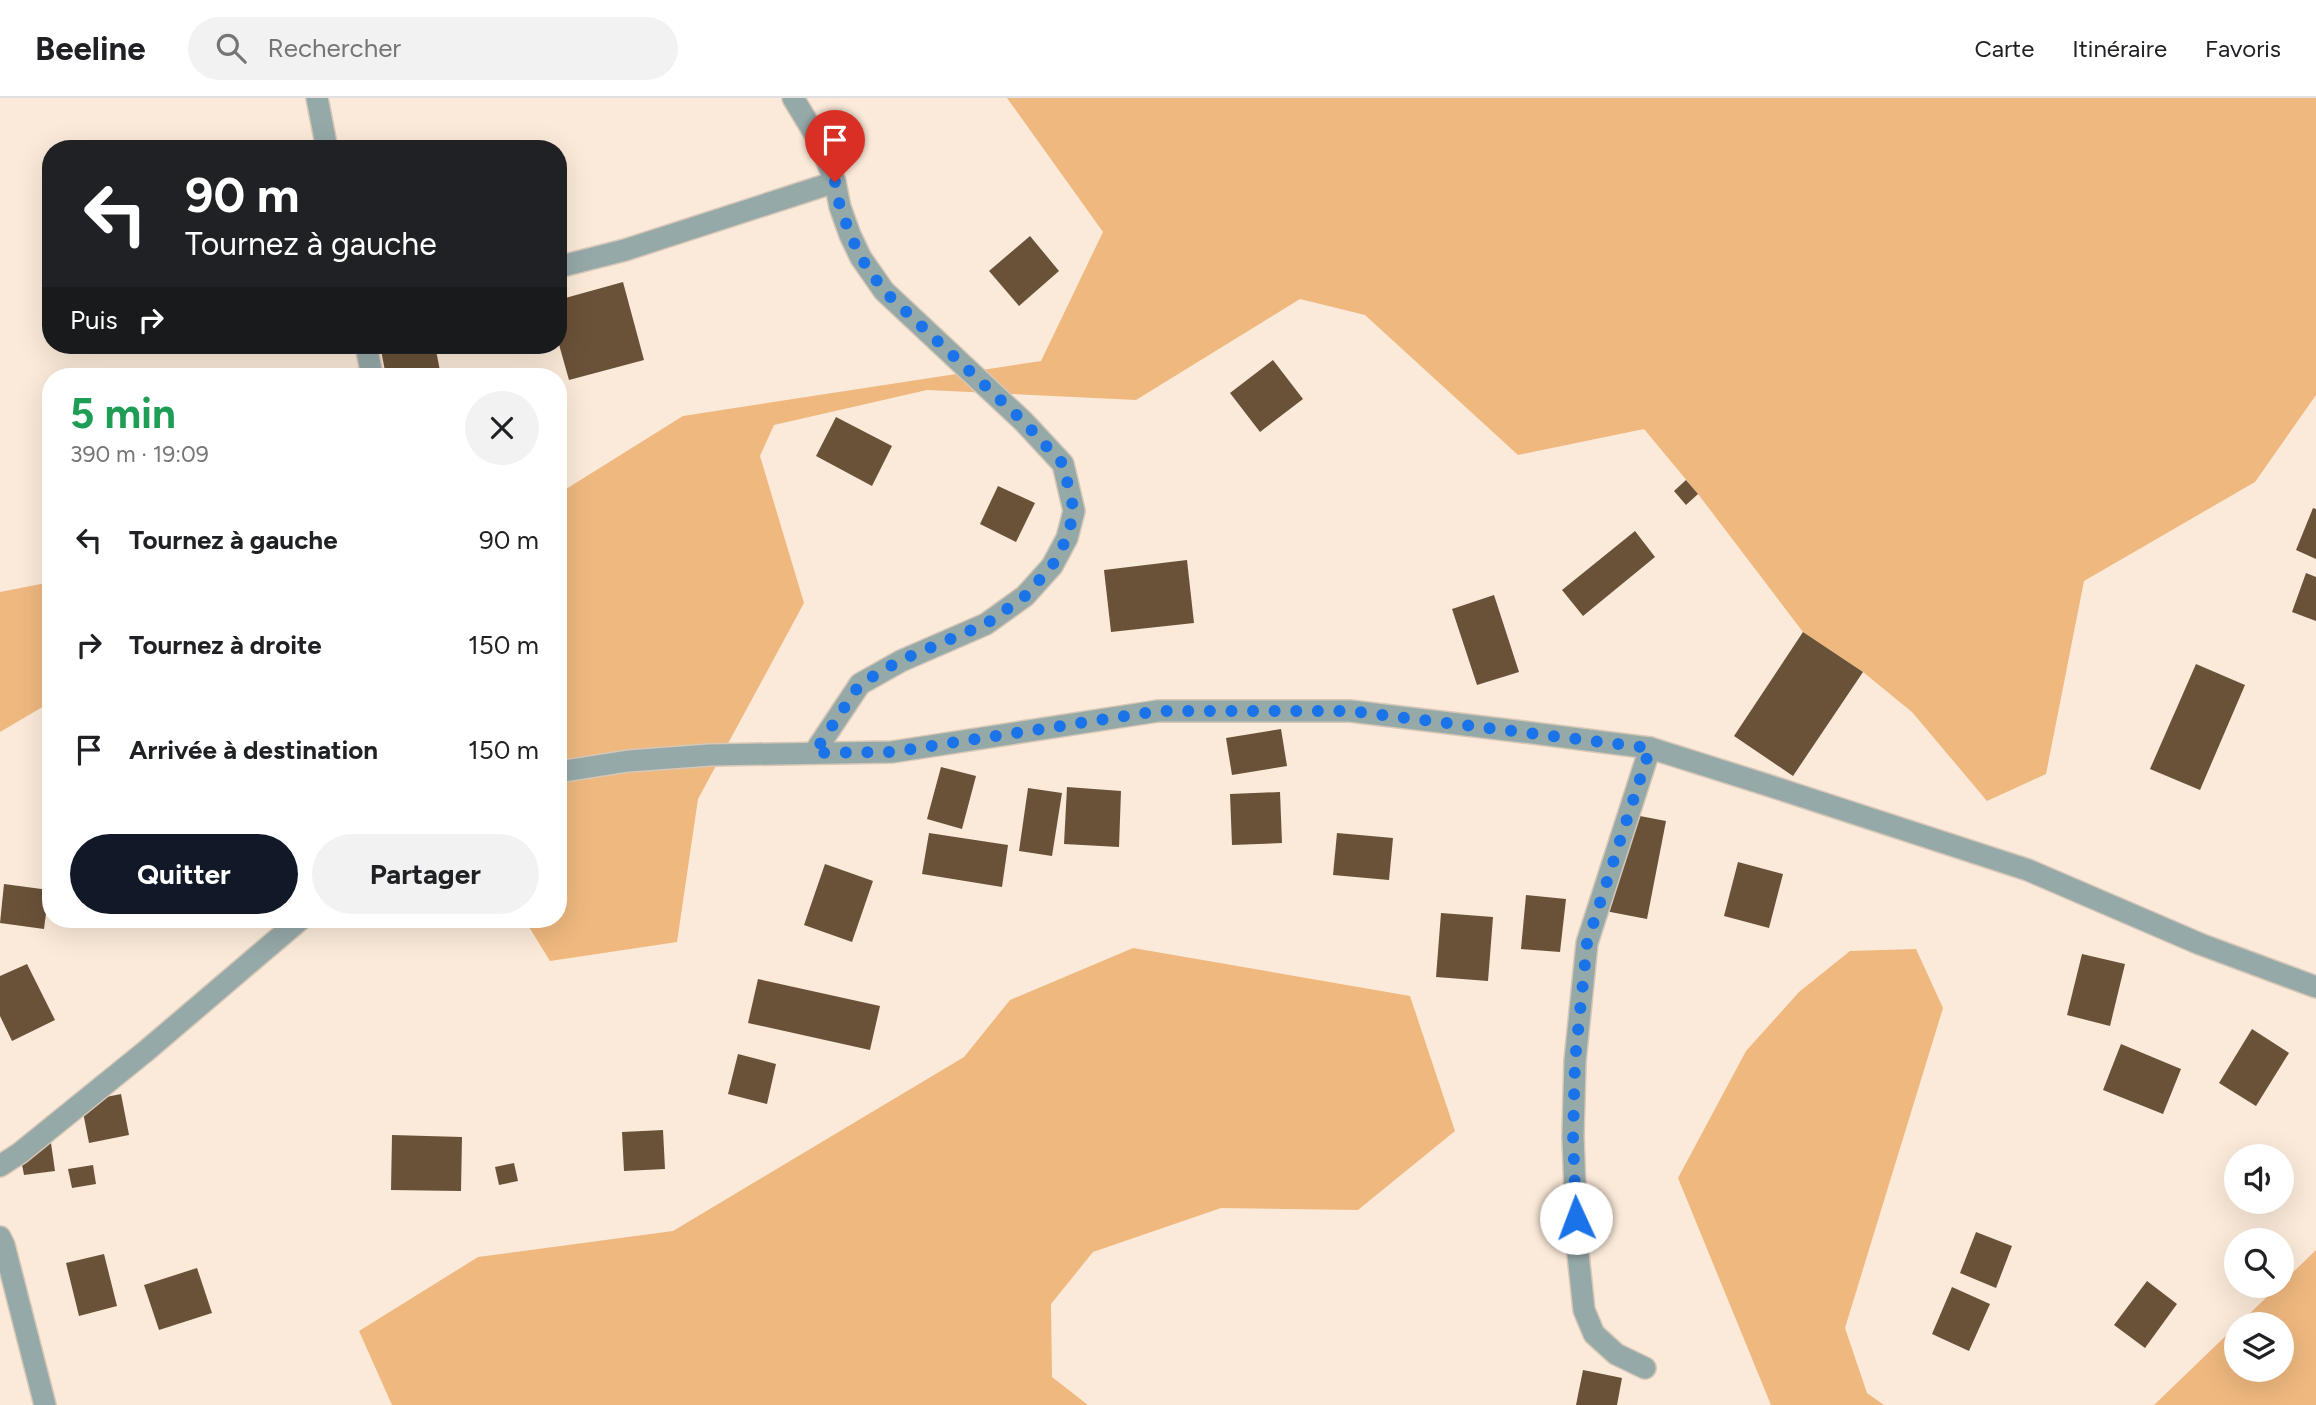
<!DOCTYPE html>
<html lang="fr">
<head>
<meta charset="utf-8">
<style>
  body { margin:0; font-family:Figtree,sans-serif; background:#f2f2f2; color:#202124; height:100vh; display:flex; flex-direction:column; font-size:26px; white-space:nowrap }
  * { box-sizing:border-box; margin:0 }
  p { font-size:23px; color:#757577 }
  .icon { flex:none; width:38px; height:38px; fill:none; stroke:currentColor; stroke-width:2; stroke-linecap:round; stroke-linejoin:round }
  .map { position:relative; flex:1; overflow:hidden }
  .sheet { position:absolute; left:42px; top:270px; width:525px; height:560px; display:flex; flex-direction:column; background:#fff; border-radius:28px; box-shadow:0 7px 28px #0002 }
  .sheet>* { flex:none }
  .hud { position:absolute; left:42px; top:42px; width:525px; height:214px; border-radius:28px; box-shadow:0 7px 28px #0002; background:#202124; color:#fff; overflow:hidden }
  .buttons { position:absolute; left:2224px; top:1046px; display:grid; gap:14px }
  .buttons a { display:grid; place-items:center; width:70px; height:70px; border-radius:50%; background:#fff; box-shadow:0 7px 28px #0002; font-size:35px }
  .pin { position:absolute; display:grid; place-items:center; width:60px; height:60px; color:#fff; margin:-72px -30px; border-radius:50% 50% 50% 0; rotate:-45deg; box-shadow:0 0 7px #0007 }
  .pin .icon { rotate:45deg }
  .me { position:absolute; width:77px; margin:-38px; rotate:358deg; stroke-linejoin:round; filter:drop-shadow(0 0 5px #0008) }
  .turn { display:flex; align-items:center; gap:24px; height:147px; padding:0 28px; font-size:32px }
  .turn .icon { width:91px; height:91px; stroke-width:2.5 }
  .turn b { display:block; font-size:49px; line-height:60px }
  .then { display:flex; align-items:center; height:66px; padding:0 28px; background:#0003; gap:14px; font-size:26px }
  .round { display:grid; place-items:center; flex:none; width:74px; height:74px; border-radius:37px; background:#f2f2f2 }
  .head { display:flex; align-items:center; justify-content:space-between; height:119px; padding:0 28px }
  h1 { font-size:42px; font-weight:700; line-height:52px; color:#1e9e55 }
  .cta { display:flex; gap:14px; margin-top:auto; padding:14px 28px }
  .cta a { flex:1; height:80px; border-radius:42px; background:#111827; color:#fff; font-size:28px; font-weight:700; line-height:80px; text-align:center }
  .cta a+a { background:#f2f2f2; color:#202124 }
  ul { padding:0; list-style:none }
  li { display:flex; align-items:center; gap:21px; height:105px; padding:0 28px }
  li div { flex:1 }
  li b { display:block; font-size:26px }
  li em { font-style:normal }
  header { display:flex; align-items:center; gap:42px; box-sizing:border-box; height:98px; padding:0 35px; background:#fff; border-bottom:2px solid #e0e0e0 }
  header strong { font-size:33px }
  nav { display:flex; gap:38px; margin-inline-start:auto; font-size:24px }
  .search { width:490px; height:63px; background:#f2f2f2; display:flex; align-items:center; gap:18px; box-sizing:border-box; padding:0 24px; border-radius:38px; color:#757577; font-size:26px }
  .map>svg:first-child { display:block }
  .green { fill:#efb87f }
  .building { fill:#6a5239 }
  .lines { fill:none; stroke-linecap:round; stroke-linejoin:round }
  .street-casing { stroke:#d7c7b7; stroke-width:24 }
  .street { stroke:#95a9a8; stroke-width:21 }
  .route { stroke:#1a73e8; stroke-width:12; stroke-dasharray:0 21.6 }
</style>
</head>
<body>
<header>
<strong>Beeline</strong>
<div class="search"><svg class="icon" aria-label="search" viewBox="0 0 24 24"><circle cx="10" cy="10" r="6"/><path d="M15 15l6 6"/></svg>Rechercher</div>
<nav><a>Carte</a><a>Itinéraire</a><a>Favoris</a></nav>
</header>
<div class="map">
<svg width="2316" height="1307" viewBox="0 0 2316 1307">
  <rect width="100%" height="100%" fill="#fbead9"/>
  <!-- green -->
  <g class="green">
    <path d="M 1007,0 L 2316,0 L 2316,297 L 2255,384 L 2084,483 L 2046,676 L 1987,703 L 1912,614 L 1863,574 L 1803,534 L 1698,396 L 1644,331 L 1518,357 L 1365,217 L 1300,201 L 1136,302 L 927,292 L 774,327 L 760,358 L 804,505 L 698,701 L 677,844 L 550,863 L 524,821 L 558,821 L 558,396 L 683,318 L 1041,263 L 1103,134 Z"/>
    <path d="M 51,484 L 51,604 L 0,634 L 0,494 Z"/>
    <path d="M 1133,850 L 1410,898 L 1455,1033 L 1358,1112 L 1221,1110 L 1093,1154 L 1051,1206 L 1052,1279 L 1088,1307 L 392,1307 L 359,1233 L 478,1159 L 673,1133 L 964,959 L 1010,902 Z"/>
    <path d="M 1916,851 L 1943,910 L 1845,1230 L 1867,1295 L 1884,1307 L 1771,1307 L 1678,1080 L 1746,953 L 1799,894 L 1850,853 Z"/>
    <path d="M 2316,1152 L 2316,1307 L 2154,1307 L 2236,1228 L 2236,1272 L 2282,1272 L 2282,1227 L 2238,1227 L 2278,1188 L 2282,1188 L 2282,1185 Z"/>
  </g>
  <!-- building -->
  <g class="building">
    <path d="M 1030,138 L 1059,173 L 1019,208 L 989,173 Z"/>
    <path d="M 623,184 L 644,262 L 569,282 L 558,243 L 558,202 Z"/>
    <path d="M 380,247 L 435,247 L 441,278 L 386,278 Z"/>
    <path d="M 1273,262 L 1303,301 L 1260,334 L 1230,295 Z"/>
    <path d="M 836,319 L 892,348 L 872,388 L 816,358 Z"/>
    <path d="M 1686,382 L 1698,396 L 1686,407 L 1674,393 Z"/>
    <path d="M 998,388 L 1035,405 L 1016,444 L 980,426 Z"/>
    <path d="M 2313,410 L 2316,411 L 2316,461 L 2296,452 Z"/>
    <path d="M 1635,433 L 1655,459 L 1583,518 L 1562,492 Z"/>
    <path d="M 1187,462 L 1194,525 L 1111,534 L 1104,472 Z"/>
    <path d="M 2306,475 L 2316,479 L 2316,523 L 2292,514 Z"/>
    <path d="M 1494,497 L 1519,574 L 1477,587 L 1452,511 Z"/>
    <path d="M 1803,534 L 1863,574 L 1793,678 L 1734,638 Z"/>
    <path d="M 2196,566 L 2245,587 L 2200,692 L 2150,671 Z"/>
    <path d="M 1281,631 L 1287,668 L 1232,677 L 1226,640 Z"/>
    <path d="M 941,669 L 976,678 L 962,731 L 927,721 Z"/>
    <path d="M 1067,689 L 1121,693 L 1119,749 L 1064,746 Z"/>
    <path d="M 1028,690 L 1062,695 L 1052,758 L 1019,753 Z"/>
    <path d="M 1280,694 L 1282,745 L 1232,747 L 1230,696 Z"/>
    <path d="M 1619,714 L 1666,723 L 1647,821 L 1600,812 Z"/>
    <path d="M 929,735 L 1008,747 L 1002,789 L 922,776 Z"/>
    <path d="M 1337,735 L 1393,740 L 1389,782 L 1333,777 Z"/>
    <path d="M 1738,764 L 1783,776 L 1769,830 L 1724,818 Z"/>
    <path d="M 825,766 L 873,783 L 852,844 L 804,827 Z"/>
    <path d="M 4,786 L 49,792 L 44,831 L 0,825 Z"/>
    <path d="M 1526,797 L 1566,801 L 1560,854 L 1521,851 Z"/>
    <path d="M 1441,815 L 1493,819 L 1488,883 L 1436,879 Z"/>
    <path d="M 89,821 L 129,821 L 129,824 L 89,825 Z"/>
    <path d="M 2082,856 L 2125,866 L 2110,928 L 2067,917 Z"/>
    <path d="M 27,866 L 55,922 L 12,943 L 0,918 L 0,878 Z"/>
    <path d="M 758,881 L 880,908 L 870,952 L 748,925 Z"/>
    <path d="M 2252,931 L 2289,955 L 2256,1008 L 2219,985 Z"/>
    <path d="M 2121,946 L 2181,971 L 2163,1016 L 2103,992 Z"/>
    <path d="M 738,956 L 776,966 L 767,1006 L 728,996 Z"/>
    <path d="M 121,996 L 129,1037 L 89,1045 L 81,1004 Z"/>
    <path d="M 663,1032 L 665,1071 L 624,1073 L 622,1034 Z"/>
    <path d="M 392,1037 L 462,1039 L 461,1093 L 391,1092 Z"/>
    <path d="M 51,1045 L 55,1073 L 24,1077 L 19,1051 Z"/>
    <path d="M 514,1065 L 518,1083 L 499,1087 L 495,1069 Z"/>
    <path d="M 93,1067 L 96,1086 L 72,1090 L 68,1071 Z"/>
    <path d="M 1976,1134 L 2012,1148 L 1996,1190 L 1960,1175 Z"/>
    <path d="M 104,1156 L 117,1208 L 79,1218 L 66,1165 Z"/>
    <path d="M 197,1170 L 212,1215 L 159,1232 L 144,1187 Z"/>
    <path d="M 2147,1183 L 2177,1206 L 2145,1250 L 2114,1227 Z"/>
    <path d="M 1952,1189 L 1990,1206 L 1969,1253 L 1932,1236 Z"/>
    <path d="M 1583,1272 L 1622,1280 L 1617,1307 L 1576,1307 Z"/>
  </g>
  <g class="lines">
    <!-- street casing -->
    <g class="street-casing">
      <g id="street">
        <path d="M 317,0 L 327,51"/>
        <path d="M 793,0 L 819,43 L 835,84 L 840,109 L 850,137 L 861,160 L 884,193 L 1023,323 L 1063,366 L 1074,413 L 1067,440 L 1052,468 L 1025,498 L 986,526 L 901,563 L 860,586 L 814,655"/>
        <path d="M 558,169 L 625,152 L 835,84"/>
        <path d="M 366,247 L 372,278"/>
        <path d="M 558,674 L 628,663 L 710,657 L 892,654 L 1158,613 L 1350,613 L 1524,634 L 1650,650 L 1764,686 L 2028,772 L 2200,846 L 2316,889"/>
        <path d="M 0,1068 L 20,1055 L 146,953 L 301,821"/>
        <path d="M 0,1139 L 4,1147 L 45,1307"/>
        <path d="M 1645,1270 L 1616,1256 L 1594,1236 L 1584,1212 L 1577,1147 L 1573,1038 L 1575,963 L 1587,845 L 1650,650"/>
      </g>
    </g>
    <!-- street -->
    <use href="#street" class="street"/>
  </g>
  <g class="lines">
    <!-- route -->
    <path class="route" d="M 835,84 L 840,109 L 850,136 L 861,160 L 884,193 L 1023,323 L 1063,366 L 1074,413 L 1067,440 L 1052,468 L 1025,498 L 986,526 L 901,562 L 860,586 L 814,655 L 892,654 L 1158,613 L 1350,613 L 1650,650 L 1587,845 L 1575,963 L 1573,1038 L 1576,1120"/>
  </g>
</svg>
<div class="buttons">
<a><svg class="icon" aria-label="sound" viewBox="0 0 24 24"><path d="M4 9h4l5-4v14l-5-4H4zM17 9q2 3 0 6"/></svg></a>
<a><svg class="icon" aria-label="search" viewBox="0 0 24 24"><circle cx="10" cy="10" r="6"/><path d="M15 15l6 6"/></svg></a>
<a><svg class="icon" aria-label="layers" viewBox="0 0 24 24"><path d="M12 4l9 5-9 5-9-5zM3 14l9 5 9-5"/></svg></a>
</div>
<div class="pin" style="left:835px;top:84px;background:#d93025"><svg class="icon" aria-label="arrive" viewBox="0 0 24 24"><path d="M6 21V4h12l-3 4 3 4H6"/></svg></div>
<svg class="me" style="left:1576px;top:1120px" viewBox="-20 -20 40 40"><circle r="19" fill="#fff"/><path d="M0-13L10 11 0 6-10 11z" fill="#1a73e8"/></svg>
<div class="hud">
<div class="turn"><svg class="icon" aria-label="left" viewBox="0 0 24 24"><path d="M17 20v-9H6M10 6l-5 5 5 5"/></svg><div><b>90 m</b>Tournez à gauche</div></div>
<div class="then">Puis<svg class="icon" aria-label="right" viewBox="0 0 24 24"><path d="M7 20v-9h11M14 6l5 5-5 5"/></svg></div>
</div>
<section class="sheet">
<div class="head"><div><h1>5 min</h1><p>390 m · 19:09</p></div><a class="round"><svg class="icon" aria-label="close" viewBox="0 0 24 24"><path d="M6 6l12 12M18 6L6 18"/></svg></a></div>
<ul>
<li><svg class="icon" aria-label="left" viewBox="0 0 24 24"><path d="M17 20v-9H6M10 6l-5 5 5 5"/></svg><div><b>Tournez à gauche</b></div><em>90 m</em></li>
<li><svg class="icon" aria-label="right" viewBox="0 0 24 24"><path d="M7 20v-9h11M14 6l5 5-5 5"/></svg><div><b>Tournez à droite</b></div><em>150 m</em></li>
<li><svg class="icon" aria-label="arrive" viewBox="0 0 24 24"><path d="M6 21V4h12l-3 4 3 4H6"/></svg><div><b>Arrivée à destination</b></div><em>150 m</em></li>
</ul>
<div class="cta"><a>Quitter</a><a>Partager</a></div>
</section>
</div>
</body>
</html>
